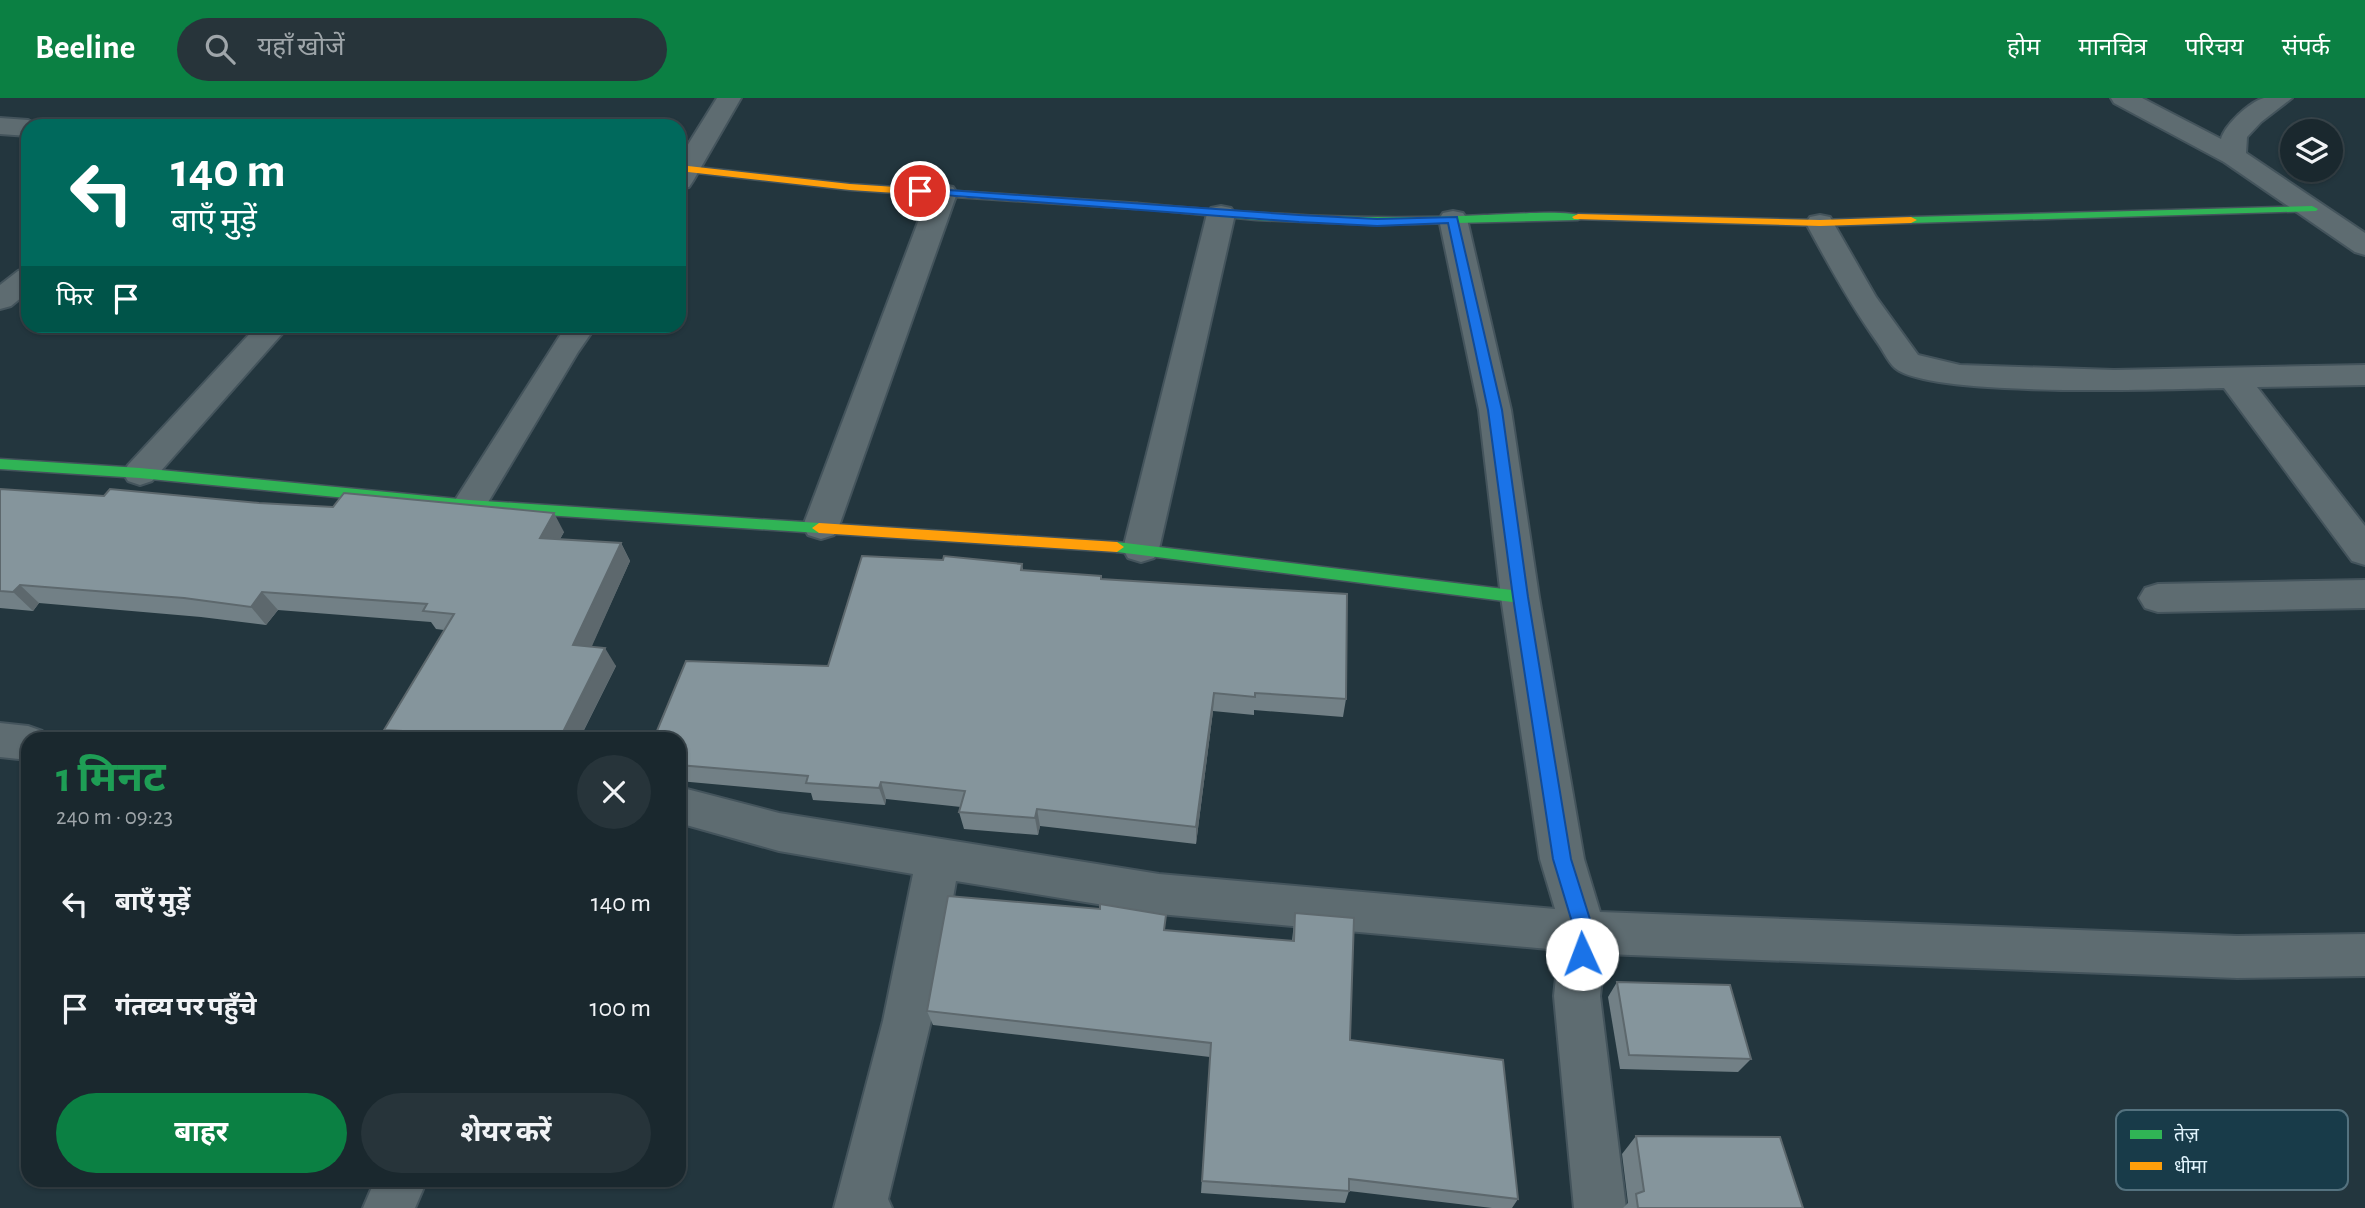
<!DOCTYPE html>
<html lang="hi">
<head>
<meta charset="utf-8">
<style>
  body { margin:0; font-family:"Alegreya Sans","Noto Sans Devanagari",sans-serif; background:#27343a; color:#f1f3f6; height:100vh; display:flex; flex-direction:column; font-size:26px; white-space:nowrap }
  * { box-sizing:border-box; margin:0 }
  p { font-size:23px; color:#9fa6aa }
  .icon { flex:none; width:38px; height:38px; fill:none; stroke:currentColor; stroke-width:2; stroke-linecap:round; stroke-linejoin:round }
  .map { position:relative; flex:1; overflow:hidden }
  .drawer { position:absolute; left:21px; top:634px; width:665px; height:455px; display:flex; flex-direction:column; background:#1a282e; border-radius:21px; box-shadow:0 2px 5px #0004,0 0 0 2px #38444a }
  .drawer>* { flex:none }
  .hud { position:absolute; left:21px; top:21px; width:665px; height:214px; border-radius:21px; box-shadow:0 2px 5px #0004,0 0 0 2px #38444a; background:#00695c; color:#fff; overflow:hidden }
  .controls { position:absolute; left:2280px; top:21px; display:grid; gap:14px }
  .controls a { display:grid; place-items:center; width:63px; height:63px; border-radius:50%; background:#1a282e; box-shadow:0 2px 5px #0004,0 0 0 2px #38444a; font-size:35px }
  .pin { position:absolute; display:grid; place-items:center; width:60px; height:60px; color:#fff; margin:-30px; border:4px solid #fff; border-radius:50%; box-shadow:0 2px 7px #0007 }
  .me { position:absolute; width:77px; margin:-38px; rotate:358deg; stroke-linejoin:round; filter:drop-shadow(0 0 5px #0008) }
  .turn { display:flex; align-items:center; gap:24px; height:147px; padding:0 35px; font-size:32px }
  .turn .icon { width:91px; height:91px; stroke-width:2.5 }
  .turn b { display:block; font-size:49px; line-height:60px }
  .then { display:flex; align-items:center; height:66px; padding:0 35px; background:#0003; gap:14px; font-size:26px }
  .round { display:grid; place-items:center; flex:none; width:74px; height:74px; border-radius:37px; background:#27343a }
  .overview { display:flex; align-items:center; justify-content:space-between; height:119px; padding:0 35px }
  h1 { font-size:42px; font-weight:700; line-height:52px; color:#1e9e55 }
  .primary-button { display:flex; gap:14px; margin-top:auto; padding:14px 35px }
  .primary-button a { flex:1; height:80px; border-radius:42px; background:#0b8043; color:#fff; font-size:28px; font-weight:700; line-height:80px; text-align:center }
  .primary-button a+a { background:#27343a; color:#f1f3f6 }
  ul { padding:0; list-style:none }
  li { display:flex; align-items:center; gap:21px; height:105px; padding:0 35px }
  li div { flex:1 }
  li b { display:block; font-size:26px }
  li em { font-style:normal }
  header { display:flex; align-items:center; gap:42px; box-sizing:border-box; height:98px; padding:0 35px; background:#0b8043; color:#fff }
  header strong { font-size:33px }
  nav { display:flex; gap:38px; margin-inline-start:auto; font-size:24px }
  .search { width:490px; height:63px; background:#27343a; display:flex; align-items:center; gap:18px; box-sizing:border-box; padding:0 24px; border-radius:38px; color:#9fa6aa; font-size:26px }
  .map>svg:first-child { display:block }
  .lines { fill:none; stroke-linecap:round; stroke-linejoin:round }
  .street-casing { stroke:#44545c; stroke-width:4 }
  .fast-casing { stroke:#44545c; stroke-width:3 }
  .slow-casing { stroke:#44545c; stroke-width:3 }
  .street { fill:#5e6c71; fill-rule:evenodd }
  .fast { fill:#30b455; fill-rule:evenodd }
  .slow { fill:#ff9f0a; fill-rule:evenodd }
  .wall { fill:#728086 }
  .shaded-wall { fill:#5d686d }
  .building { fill:#85959c; stroke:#5d686d; stroke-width:2 }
  .route { fill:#1a73e8; stroke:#114b97; stroke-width:2 }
  .key { fill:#183b49; stroke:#54727f; stroke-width:2 }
  .key-label { font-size:19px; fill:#e1f4fd }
</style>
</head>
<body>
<header>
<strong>Beeline</strong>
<div class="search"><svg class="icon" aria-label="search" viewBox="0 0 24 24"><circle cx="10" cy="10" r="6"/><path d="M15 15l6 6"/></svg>यहाँ खोजें</div>
<nav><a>होम</a><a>मानचित्र</a><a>परिचय</a><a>संपर्क</a></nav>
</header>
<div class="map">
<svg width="2365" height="1110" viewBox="0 0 2365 1110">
  <rect width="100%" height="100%" fill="#23363e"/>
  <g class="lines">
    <!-- street casing -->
    <g class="street-casing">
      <g id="street">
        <path d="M 717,0 L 741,0 L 693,83 L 689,89 L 679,91 L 679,61 Z"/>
        <path d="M 2111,0 L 2142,0 L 2221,41 C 2225,27 2249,4 2264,0 C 2273,0 2284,0 2292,0 L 2261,24 L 2247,39 L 2246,55 L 2365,135 L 2365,157 L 2355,154 L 2224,64 L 2114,5 Z"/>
        <path d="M 0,20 L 28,22 L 39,28 L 28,28 L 28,38 L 0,36 Z"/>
        <path d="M 943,87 L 953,89 L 957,95 L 839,428 L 834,437 L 821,441 L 808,437 L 803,428 L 929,95 L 933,89 Z"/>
        <path d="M 1221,108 L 1231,110 L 1235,116 L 1159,451 L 1154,460 L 1141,464 L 1128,460 L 1123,451 L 1207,116 L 1211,110 Z"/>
        <path d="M 1453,113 L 1463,115 L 1467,121 L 1511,312 L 1539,499 L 1584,761 L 1600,814 L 2237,838 L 2365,836 L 2365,878 L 2237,880 L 1605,856 L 1600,898 L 1626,1110 L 1574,1110 L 1554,898 L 1559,852 L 1159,816 L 956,783 L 931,923 L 888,1101 L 892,1110 L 834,1110 L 883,923 L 913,776 L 779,753 L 679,725 L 679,689 L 779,715 L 1159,776 L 1555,811 L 1540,761 L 1501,499 L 1479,312 L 1439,121 L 1443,115 Z"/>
        <path d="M 1820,117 L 1830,119 L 1876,199 L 1918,257 L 1960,267 L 2114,272 L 2365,267 L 2365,287 L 2257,289 L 2365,428 L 2365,467 L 2352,463 L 2224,290 C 2169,291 1930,300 1895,270 C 1888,264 1883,252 1877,244 C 1850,206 1828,166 1806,125 L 1810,119 Z"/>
        <path d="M 28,170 L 28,194 L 11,208 L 0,211 L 0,187 L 18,173 Z"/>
        <path d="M 257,228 L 289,228 L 152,383 L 140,387 L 128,383 L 123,375 L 128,367 Z"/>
        <path d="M 566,228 L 596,228 L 578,254 L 481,416 L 469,419 L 457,416 L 452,407 Z"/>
        <path d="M 2365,482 L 2365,510 L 2158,514 L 2145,510 L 2139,500 L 2145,490 L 2158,486 Z"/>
        <path d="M 0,625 L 28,628 L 42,633 L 46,640 L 28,640 L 28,662 L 0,659 Z"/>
        <path d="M 375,1082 L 427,1082 L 415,1110 L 363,1110 Z"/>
      </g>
    </g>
    <!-- fast casing -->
    <g class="fast-casing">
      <g id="fast">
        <path d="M 1137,105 C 1253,116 1367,123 1484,117 C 1502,117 1572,111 1584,119 L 1578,122 L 1376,127 L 1256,122 L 1133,110 L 1131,108 Z"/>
        <path d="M 2312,108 L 2318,111 L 2316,113 L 1911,125 L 1905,122 L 1911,119 Z"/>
        <path d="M 0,361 L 140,370 L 469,402 L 819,425 L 826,430 L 819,435 L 469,412 L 140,380 L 0,371 Z"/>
        <path d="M 1117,444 L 1520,493 L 1528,499 L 1520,505 L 1117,454 L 1110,449 Z"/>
      </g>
    </g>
    <!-- slow casing -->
    <g class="slow-casing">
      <g id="slow">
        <path d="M 679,67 L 850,86 L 1137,105 L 1143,108 L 1137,111 L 850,92 L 679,73 Z"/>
        <path d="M 1578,116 L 1820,122 L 1911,119 L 1917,122 L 1911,125 L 1820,128 L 1574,121 L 1572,119 Z"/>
        <path d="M 819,425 L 1117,444 L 1124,449 L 1117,454 L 819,435 L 812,430 Z"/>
      </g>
    </g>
    <!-- street -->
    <use href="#street" class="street"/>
    <!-- fast -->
    <use href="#fast" class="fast"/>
    <!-- slow -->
    <use href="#slow" class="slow"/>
  </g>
  <!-- wall -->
  <g class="wall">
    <path d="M 0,391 L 564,434 L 560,441 L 621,445 L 630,463 L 591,549 L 616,568 L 580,640 L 391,640 L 384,632 L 444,532 L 436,531 L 431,524 L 278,512 L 266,527 L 201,519 L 39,505 L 33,513 L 0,510 Z"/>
    <path d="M 1022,466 L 1023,472 L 1102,481 L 1346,601 L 1343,619 L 1254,612 L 1254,617 L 1213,613 L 1196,746 L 1040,728 L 1038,737 L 964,731 L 959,714 L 961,709 L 886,701 L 885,707 L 813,702 L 811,695 L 679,683 L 679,640 L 828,568 Z"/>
    <path d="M 1295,815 L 1350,942 L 1518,1101 L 1512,1110 L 1492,1110 L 1349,1093 L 1345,1105 L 1201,1095 L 1210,959 L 933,927 L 927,913 L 1167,833 L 1292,843 Z"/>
    <path d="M 1617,884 L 1751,961 L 1738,974 L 1620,971 L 1608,899 Z"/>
    <path d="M 1636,1038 L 1803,1110 L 1623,1110 L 1628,1105 L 1622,1056 Z"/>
  </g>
  <!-- shaded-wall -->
  <g class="shaded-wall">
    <path d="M 554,415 L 564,434 L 550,459 L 540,440 Z"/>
    <path d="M 621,445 L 630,463 L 584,566 L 573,547 Z"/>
    <path d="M 20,487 L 39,505 L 33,513 L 13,494 Z"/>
    <path d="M 262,494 L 278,512 L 266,527 L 251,509 Z"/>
    <path d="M 605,550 L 616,568 L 580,640 L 560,640 Z"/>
    <path d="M 1214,595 L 1213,613 L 1196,746 L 1196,729 Z"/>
    <path d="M 881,684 L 886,701 L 885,707 L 879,690 Z"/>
    <path d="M 1037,711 L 1040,728 L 1038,737 L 1035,720 Z"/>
  </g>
  <!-- building -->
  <g class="building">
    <path d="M 0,391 L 104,398 L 110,391 L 259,405 L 333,409 L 344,395 L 554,415 L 540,440 L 621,445 L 573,547 L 605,550 L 560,640 L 475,640 L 477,637 L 384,632 L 454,516 L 423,513 L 427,506 L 262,494 L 251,509 L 184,500 L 20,487 L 13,494 L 0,493 Z"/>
    <path d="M 862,458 L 943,462 L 944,458 L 1022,466 L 1021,472 L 1101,478 L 1101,481 L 1347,496 L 1346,601 L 1255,595 L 1255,599 L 1214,595 L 1196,729 L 1037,711 L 1035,720 L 959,714 L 965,693 L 881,684 L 879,690 L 806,685 L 808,678 L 679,667 L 679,640 L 654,640 L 686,563 L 828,568 Z"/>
    <path d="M 948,798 L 1100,811 L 1100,806 L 1166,817 L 1164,832 L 1294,843 L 1295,815 L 1354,820 L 1350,942 L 1503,962 L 1518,1101 L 1349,1081 L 1349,1093 L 1202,1083 L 1211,945 L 927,913 Z"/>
    <path d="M 1617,884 L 1730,887 L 1751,961 L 1629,957 Z"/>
    <path d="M 1636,1038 L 1780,1039 L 1803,1110 L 1638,1110 L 1636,1096 L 1644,1093 Z"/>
  </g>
  <!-- route -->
  <path class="route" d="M 920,90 L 1299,117 L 1377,121 L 1457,119 L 1502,312 L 1528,499 L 1571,761 L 1594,834 L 1589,862 L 1582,864 L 1575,862 L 1572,856 L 1575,834 L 1553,761 L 1513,499 L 1488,312 L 1448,125 L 1377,128 L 1299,124 L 916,95 L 916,91 Z"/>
  <!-- legend -->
  <rect x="2116" y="1012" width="232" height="80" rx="10" class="key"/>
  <rect x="2130" y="1032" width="32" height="9" fill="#30b455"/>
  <rect x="2130" y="1064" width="32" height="8" fill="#ff9f0a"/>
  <g class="key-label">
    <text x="2174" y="1043">तेज़</text>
    <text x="2174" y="1075">धीमा</text>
  </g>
</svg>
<div class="controls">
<a><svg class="icon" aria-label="layers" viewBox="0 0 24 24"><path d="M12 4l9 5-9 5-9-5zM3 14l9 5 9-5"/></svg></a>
</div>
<div class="pin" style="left:920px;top:93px;background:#d93025"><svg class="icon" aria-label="arrive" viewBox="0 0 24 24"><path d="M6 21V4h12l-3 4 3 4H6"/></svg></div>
<svg class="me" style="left:1582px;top:856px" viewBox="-20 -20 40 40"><circle r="19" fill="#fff"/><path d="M0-13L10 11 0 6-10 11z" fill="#1a73e8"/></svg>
<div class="hud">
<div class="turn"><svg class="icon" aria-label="left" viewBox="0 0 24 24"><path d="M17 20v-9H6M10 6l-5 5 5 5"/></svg><div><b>140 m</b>बाएँ मुड़ें</div></div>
<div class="then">फिर<svg class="icon" aria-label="arrive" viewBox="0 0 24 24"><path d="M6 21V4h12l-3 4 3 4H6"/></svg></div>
</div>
<section class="drawer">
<div class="overview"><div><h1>1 मिनट</h1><p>240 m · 09:23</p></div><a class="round"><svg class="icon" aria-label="close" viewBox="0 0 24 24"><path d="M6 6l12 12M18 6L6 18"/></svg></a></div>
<ul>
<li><svg class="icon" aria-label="left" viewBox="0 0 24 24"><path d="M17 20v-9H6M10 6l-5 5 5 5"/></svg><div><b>बाएँ मुड़ें</b></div><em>140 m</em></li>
<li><svg class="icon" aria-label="arrive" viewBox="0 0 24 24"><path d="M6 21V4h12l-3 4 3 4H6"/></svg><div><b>गंतव्य पर पहुँचे</b></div><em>100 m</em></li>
</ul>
<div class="primary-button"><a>बाहर</a><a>शेयर करें</a></div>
</section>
</div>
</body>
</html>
